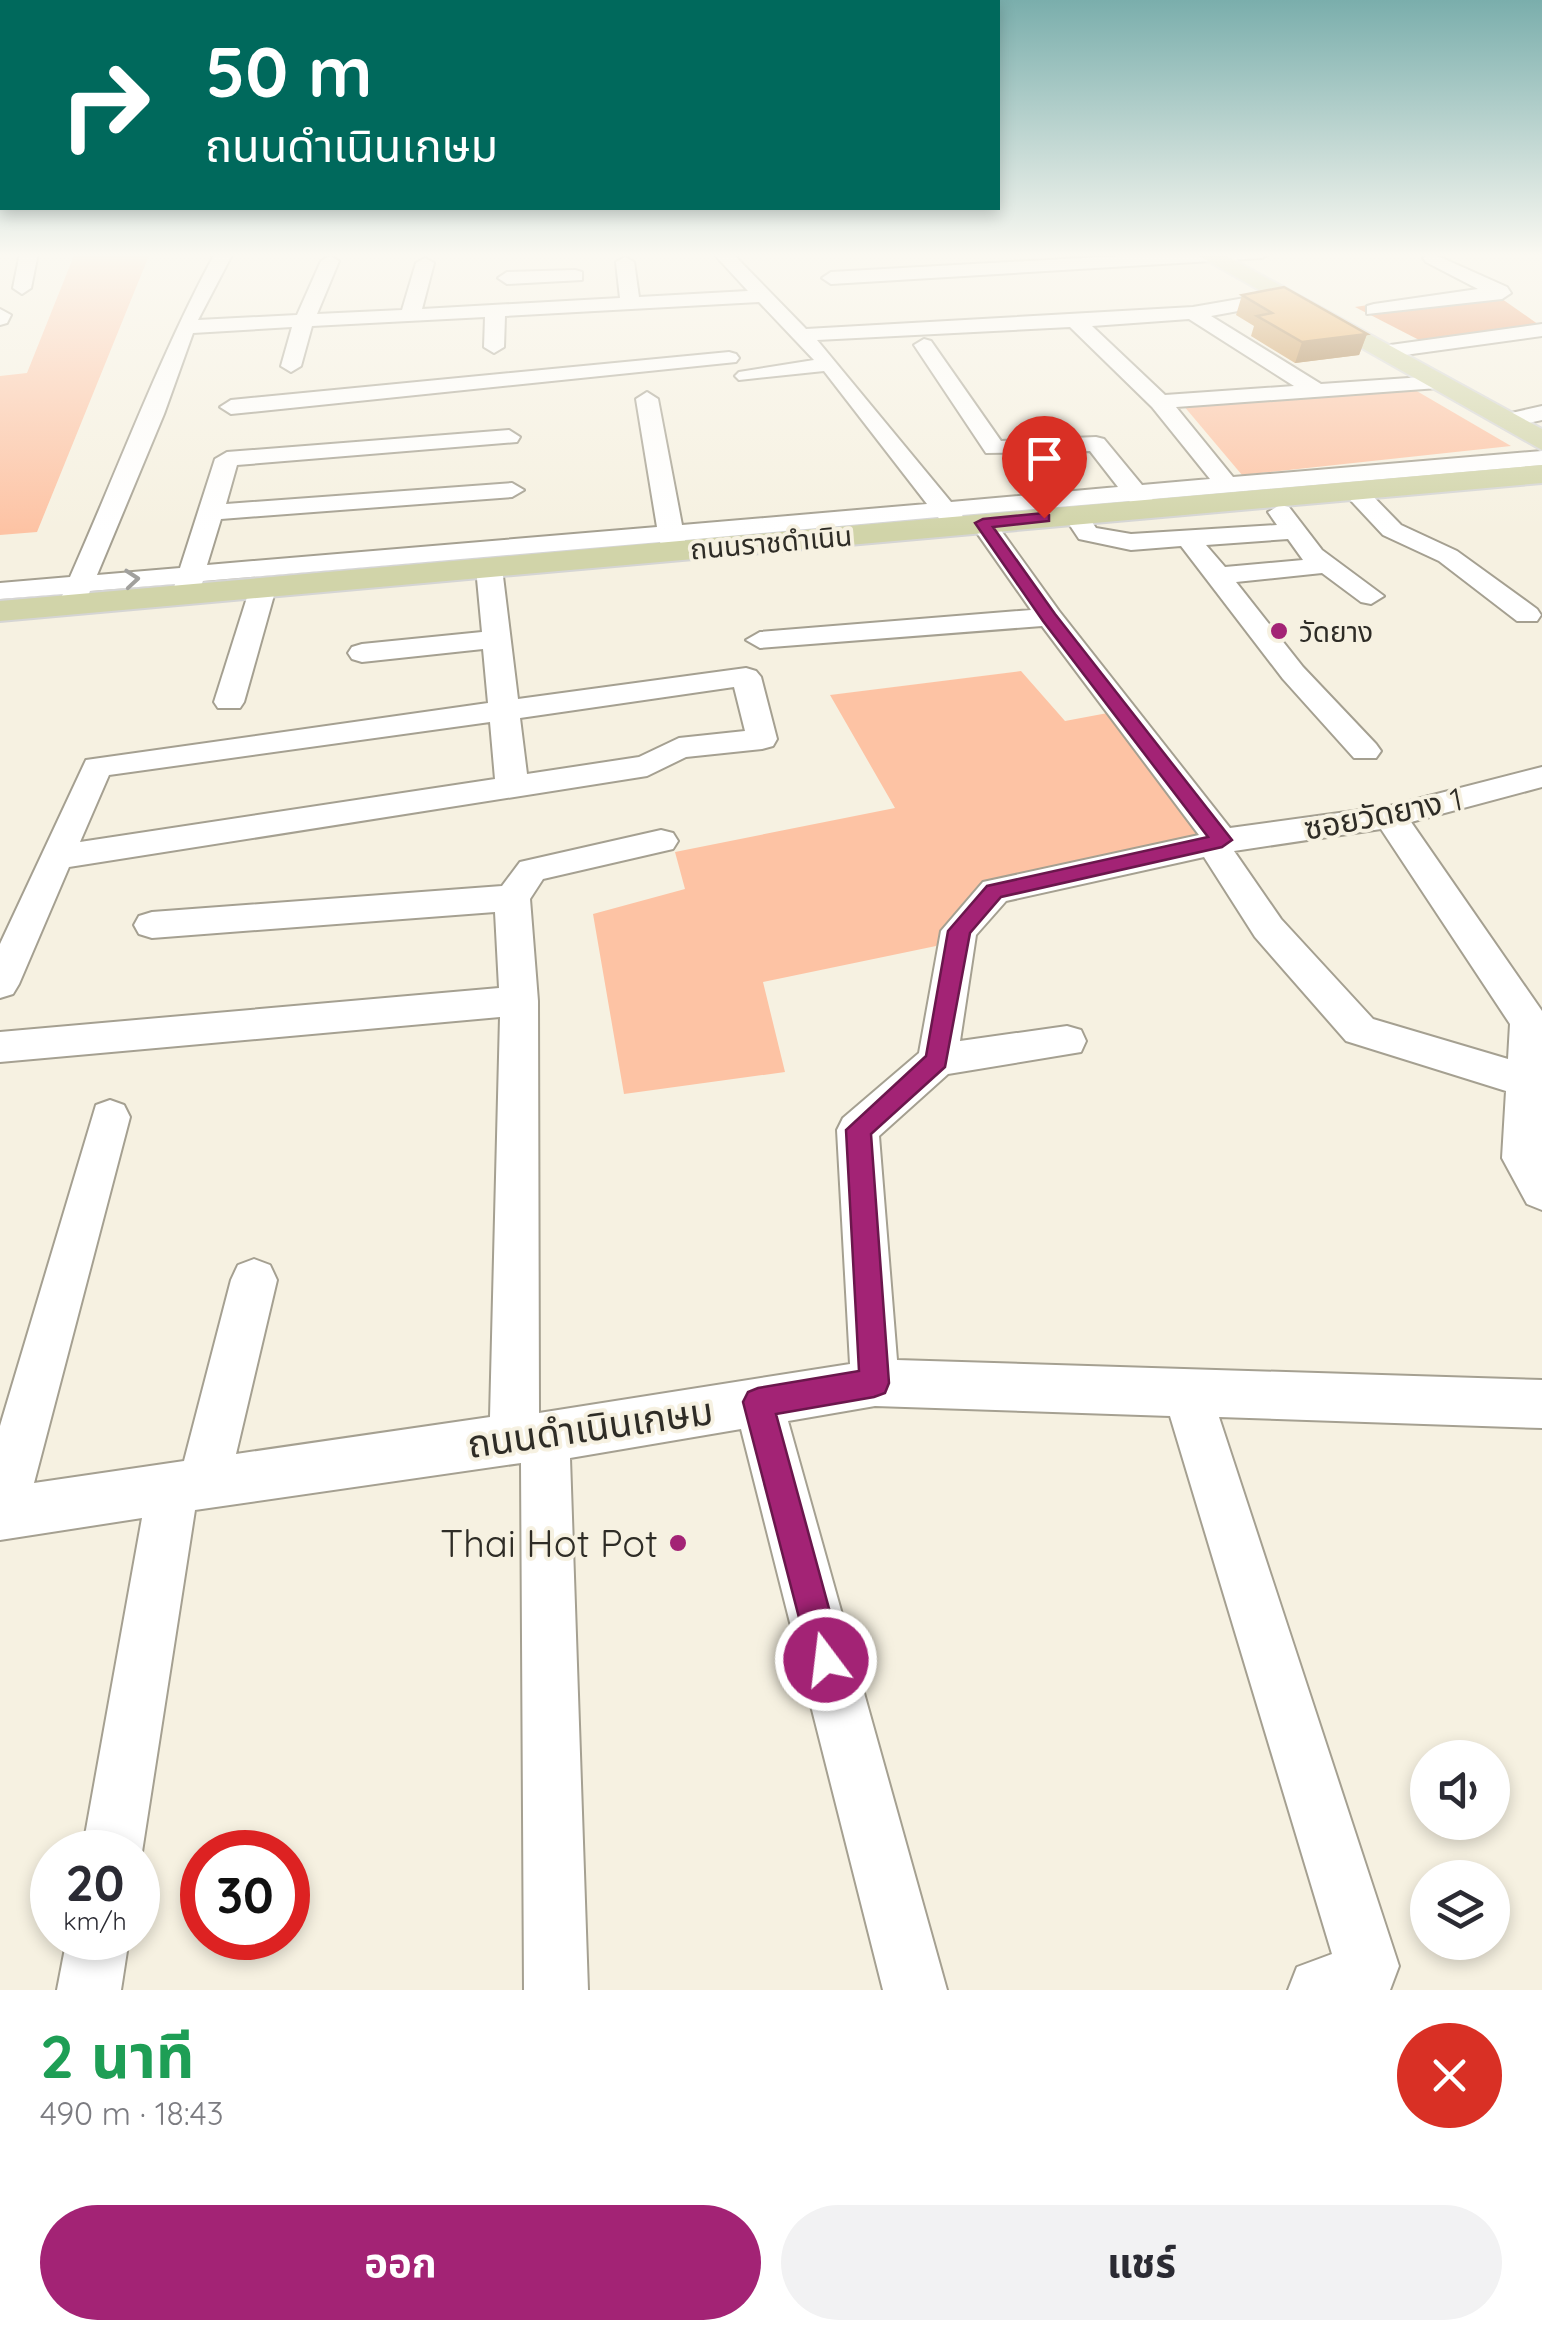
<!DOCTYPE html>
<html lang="th">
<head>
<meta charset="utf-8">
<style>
  body { margin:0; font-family:Quicksand,"Noto Sans Thai",sans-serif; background:#f2f2f3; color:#2b2b33; height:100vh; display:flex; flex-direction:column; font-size:38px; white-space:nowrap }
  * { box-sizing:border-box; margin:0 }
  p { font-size:32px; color:#7c7c81 }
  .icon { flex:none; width:55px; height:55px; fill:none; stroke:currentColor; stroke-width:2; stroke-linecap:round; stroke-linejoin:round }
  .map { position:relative; height:1990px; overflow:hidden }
  .details { display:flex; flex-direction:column; background:#fff; flex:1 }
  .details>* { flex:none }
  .banner { position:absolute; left:0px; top:0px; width:1000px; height:210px; box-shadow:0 5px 15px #0003; background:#00695c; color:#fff; overflow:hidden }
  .tools { position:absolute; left:1410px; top:1740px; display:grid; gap:20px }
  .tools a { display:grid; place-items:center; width:100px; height:100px; border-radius:50%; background:#fff; box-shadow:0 5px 15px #0003; font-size:50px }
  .speed { position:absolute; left:30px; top:1830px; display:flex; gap:20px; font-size:50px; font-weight:700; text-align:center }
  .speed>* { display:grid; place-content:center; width:130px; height:130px; border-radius:50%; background:#fff; box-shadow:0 5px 15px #0003; line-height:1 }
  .speed small { font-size:25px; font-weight:400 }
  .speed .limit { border:15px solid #d22; background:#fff; color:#111 }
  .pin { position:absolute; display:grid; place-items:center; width:85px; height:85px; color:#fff; margin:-102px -42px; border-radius:50% 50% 50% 0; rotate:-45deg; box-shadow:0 0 10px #0007 }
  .pin .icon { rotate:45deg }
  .me { position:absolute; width:110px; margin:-55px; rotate:345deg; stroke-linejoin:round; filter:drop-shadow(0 0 8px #0008) }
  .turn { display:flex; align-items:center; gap:35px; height:210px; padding:0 40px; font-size:45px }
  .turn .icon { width:130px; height:130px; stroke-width:2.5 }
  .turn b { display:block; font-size:70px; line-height:85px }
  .round { display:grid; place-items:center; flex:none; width:105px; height:105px; border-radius:52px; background:#f2f2f3 }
  .headline { display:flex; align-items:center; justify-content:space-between; height:170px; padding:0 40px }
  h1 { font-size:60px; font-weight:700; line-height:75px; color:#1e9e55 }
  .action { display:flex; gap:20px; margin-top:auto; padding:20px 40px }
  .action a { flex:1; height:115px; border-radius:60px; background:#a32375; color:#fff; font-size:40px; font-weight:700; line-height:115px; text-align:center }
  .action a+a { background:#f2f2f3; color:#2b2b33 }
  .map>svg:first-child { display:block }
  .green { fill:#fdc3a4 }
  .forest { fill:#eb9564 }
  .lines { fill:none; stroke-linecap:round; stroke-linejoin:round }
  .minor-casing { stroke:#a5a091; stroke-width:4 }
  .major-casing { stroke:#d5d5d4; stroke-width:4 }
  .minor { fill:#fff; fill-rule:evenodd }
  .major { fill:#d1d4a9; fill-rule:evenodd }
  .wall { fill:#c68f4a }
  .shaded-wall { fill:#a1743c }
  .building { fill:#e6a656; stroke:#a1743c; stroke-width:2.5 }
  .oneway { stroke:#a1a09d }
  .route { fill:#a32375; stroke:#6a174c; stroke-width:2.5 }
  .poi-dot { fill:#a32375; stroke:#f6f1e1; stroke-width:4 }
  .labels { text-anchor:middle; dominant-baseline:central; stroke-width:8; stroke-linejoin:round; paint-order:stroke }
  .far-street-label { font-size:28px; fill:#2e2c26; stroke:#f6f1e1 }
  .far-poi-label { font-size:28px; fill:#2e2c26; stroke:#f6f1e1; text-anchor:start }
  .street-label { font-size:32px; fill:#2e2c26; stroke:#f6f1e1 }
  .near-street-label { font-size:38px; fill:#2e2c26; stroke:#f6f1e1 }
  .near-poi-label { font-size:38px; fill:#2e2c26; stroke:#f6f1e1; text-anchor:end }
</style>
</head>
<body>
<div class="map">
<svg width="1542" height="1990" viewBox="0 0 1542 1990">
  <rect width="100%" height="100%" fill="#f6f1e1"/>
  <!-- green -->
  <g class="green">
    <path d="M 75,253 L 150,253 L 37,532 L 0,535 L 0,376 L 27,373 Z"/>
    <path d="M 1415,390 L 1511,446 L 1242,475 L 1183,405 Z"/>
    <path d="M 1021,671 L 1065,721 L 1113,712 L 1206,834 L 984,881 L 936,946 L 763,982 L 785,1072 L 624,1094 L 593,914 L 685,889 L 675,852 L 895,808 L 830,695 Z"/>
  </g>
  <!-- forest -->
  <path class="forest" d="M 1485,287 L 1542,327 L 1423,342 L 1355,307 Z"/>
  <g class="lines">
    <!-- minor casing -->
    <g class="minor-casing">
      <g id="minor">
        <path d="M 20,253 L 38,253 L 31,288 L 22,294 L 13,288 Z"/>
        <path d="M 215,253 L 233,253 L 198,320 L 297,315 L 321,261 L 330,256 L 339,261 L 317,314 L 402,310 L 416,263 L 425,258 L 434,263 L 422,309 L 620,298 L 616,262 L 625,257 L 634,262 L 639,297 L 748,291 L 713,253 L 732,253 L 806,329 L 1193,307 L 1285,291 L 1295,297 L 1292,301 L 1211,316 L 1321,384 L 1438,376 L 1449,382 L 1438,388 L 1176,407 L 1233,477 L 1542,451 L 1542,465 L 1152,499 L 1155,503 L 1152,508 L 1143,510 L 1129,501 L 962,515 L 965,520 L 962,525 C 950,528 945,527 938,517 L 685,540 L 687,551 L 674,559 L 665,556 L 660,542 L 203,581 L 195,598 L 186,600 L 173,592 L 175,584 L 90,591 L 82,609 L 72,611 L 58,603 L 63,594 L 0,599 L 0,583 L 70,577 C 118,469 159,357 215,253 ZM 759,302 L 814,360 L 739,372 L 735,376 L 739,380 L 824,371 L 927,504 L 682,525 L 658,399 L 647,392 L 636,399 L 657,527 L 207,565 L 221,519 L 512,497 L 524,490 L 512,483 L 226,504 L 237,465 L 517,442 L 520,437 L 509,430 L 227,452 L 215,459 L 180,568 L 97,575 L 164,414 L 193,333 L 292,327 L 281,366 L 291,372 L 301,366 L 312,326 L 485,317 L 484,347 L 494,353 L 504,347 L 505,316 ZM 1189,319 L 1294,386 L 1165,395 L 1092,326 ZM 1070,327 L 1152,407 L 1210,479 L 1142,485 L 1104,439 L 1096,437 L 1001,441 L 931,341 L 924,339 L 914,345 L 986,453 L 1090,451 L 1118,487 L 951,502 L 817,340 Z"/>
        <path d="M 1173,253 L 1271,253 L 1262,258 L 831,284 L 822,278 L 831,272 Z"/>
        <path d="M 1431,253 L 1507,287 L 1511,293 L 1502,299 L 1367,314 L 1367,306 L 1374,304 L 1478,289 L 1426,262 L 1423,258 Z"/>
        <path d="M 575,270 L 582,272 L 582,280 L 507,284 L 498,278 L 507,272 Z"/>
        <path d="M 0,309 L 11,315 L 7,323 L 0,325 Z"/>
        <path d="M 1542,324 L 1542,336 L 1383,358 L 1373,352 L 1383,346 Z"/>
        <path d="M 729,352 L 736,354 L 739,358 L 736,362 L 231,414 L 220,407 L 231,400 Z"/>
        <path d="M 1542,406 L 1542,420 L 1506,428 L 1495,421 L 1498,416 Z"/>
        <path d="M 1353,483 L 1362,485 L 1401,525 L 1457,551 L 1537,609 L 1541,615 L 1537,621 L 1517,621 L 1439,561 L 1383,535 L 1341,490 Z"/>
        <path d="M 1280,505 L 1289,507 L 1322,550 L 1384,596 L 1371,604 L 1361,602 L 1322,573 L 1236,582 L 1303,667 L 1376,744 L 1381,751 L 1376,758 L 1354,758 L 1283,679 L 1181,546 L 1131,550 L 1079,539 L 1063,515 L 1075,508 L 1084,510 L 1096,528 L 1131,534 L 1277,525 L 1268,512 ZM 1288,539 L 1303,560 L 1225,567 L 1206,545 Z"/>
        <path d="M 983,515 L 992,518 L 1059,611 L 1230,828 L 1390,806 L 1542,767 L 1542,787 L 1411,822 L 1542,1011 L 1542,1210 L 1527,1204 L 1502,1158 L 1506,1091 L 1346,1041 L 1255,937 L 1204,857 L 1006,901 L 976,935 L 960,1041 L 1067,1026 L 1081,1030 L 1086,1041 L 1081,1052 L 948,1074 L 879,1136 L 897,1360 L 1542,1380 L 1542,1428 L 1219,1417 L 1399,1966 L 1390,1990 L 1288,1990 L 1297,1967 L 1332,1954 L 1170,1416 L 875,1406 L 788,1421 L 947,1990 L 883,1990 L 741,1429 L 570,1458 L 588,1990 L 524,1990 L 521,1463 L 195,1510 L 142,1852 L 138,1863 L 138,1852 L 82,1852 L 142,1518 L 0,1540 L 0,1426 L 96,1105 L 110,1100 L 124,1105 L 130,1117 L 34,1483 L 184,1461 L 231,1280 L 238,1265 L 254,1259 L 270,1265 L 277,1280 L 236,1454 L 490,1417 L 500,1017 L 0,1062 L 0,1032 L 499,988 L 495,912 L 152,938 L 139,934 L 134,925 L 139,916 L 152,912 L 502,886 L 520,862 L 661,830 L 673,833 L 678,841 L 673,849 L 543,879 L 530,899 L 538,1001 L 539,1413 L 850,1364 L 837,1130 L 843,1118 L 919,1053 L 941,931 L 983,882 L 1199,835 L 1042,626 L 760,648 L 746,640 L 760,632 L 1031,610 L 970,523 ZM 1381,829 L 1510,1024 L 1508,1059 L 1373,1019 L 1281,919 L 1234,851 Z"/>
        <path d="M 489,560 L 502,568 L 518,699 L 746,668 L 756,671 L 761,677 L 777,739 L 773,746 L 762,749 L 686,757 L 647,776 L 69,867 L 19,984 L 13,994 L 0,998 L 0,944 L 86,760 L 488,703 L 483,649 L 362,662 L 352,659 L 348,653 L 352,647 L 362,644 L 482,632 L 476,568 ZM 734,687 L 745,731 L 679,738 L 639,757 L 527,774 L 520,718 ZM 490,722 L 495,779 L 80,842 L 109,775 Z"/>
        <path d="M 263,580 L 276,588 L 244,702 L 240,708 L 218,708 L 214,702 L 250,588 Z"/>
        <path d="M 67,1938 L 129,1938 L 121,1990 L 57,1990 Z"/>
      </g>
    </g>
    <!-- major casing -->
    <g class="major-casing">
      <g id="major">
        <path d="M 1194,253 L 1221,253 L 1542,429 L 1542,450 Z"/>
        <path d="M 1542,465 L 1542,483 L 0,621 L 0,601 Z"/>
      </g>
    </g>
    <!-- minor -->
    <use href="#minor" class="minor"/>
    <!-- major -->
    <use href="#major" class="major"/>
  </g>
  <!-- wall -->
  <path class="wall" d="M 1242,295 L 1367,334 L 1359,355 L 1295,363 L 1251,336 L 1254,326 L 1236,315 Z"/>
  <!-- shaded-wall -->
  <path class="shaded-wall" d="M 1367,334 L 1359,355 L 1295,363 L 1302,342 Z"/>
  <!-- building -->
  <path class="building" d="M 1284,287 L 1367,334 L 1302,342 L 1257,316 L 1272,313 L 1242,295 Z"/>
  <!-- one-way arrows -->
  <defs><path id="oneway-chevron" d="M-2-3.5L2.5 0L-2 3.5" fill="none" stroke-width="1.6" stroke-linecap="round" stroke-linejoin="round" transform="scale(2.5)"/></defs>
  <use class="oneway" href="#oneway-chevron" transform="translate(132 579) rotate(-5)"/>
  <!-- sky -->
  <linearGradient id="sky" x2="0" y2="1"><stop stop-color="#7aaeac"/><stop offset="0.48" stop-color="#fbf9f2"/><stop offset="1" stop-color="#fbf9f2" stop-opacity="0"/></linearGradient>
  <rect width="1542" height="531" fill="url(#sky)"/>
  <!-- route -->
  <path class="route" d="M 1044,513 L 1049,515 L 1049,521 L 993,527 L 1055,614 L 1232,840 L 1222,847 L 1001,897 L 970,933 L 945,1067 L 871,1134 L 889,1383 L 885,1393 L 874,1397 L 776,1414 L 843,1660 L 838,1671 L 826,1676 L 815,1671 L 810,1660 L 743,1402 L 748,1392 L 758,1388 L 859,1371 L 846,1130 L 926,1056 L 948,931 L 987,886 L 1208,837 L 1043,621 L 975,523 L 983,519 Z"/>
  <!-- markers -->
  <g class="poi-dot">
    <circle cx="1279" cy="631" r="10"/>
    <circle cx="678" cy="1543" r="10"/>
  </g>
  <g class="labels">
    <!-- far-street labels -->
    <g class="far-street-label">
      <text transform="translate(771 542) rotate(-5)">ถนนราชดำเนิน</text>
    </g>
    <!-- far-poi labels -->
    <g class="far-poi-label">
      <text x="1299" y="631">วัดยาง</text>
    </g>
    <!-- street labels -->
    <g class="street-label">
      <text transform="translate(1383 813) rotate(-11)">ซอยวัดยาง 1</text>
    </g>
    <!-- near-street labels -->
    <g class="near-street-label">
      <text transform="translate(590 1427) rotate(-8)">ถนนดำเนินเกษม</text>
    </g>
    <!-- near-poi labels -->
    <g class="near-poi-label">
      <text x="658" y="1543">Thai Hot Pot</text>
    </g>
  </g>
</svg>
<div class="tools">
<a><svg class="icon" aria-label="sound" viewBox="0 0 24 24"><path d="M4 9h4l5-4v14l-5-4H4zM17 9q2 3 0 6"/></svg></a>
<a><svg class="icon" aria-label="layers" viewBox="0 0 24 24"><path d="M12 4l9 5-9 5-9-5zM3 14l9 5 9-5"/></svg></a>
</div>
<div class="speed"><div>20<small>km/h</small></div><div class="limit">30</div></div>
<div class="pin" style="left:1044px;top:518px;background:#d93025"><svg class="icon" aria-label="arrive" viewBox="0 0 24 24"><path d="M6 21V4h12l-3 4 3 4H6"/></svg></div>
<svg class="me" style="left:826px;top:1660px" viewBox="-20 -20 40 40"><circle r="17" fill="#a32375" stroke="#fff" stroke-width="3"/><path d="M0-11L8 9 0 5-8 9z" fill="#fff"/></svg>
<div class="banner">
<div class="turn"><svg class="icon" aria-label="right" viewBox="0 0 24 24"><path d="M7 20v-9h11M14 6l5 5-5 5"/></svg><div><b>50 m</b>ถนนดำเนินเกษม</div></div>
</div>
</div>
<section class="details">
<div class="headline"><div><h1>2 นาที</h1><p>490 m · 18:43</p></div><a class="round" style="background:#d93025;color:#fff"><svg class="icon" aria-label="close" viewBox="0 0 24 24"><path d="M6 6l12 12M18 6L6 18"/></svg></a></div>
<div class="action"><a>ออก</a><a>แชร์</a></div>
</section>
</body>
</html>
